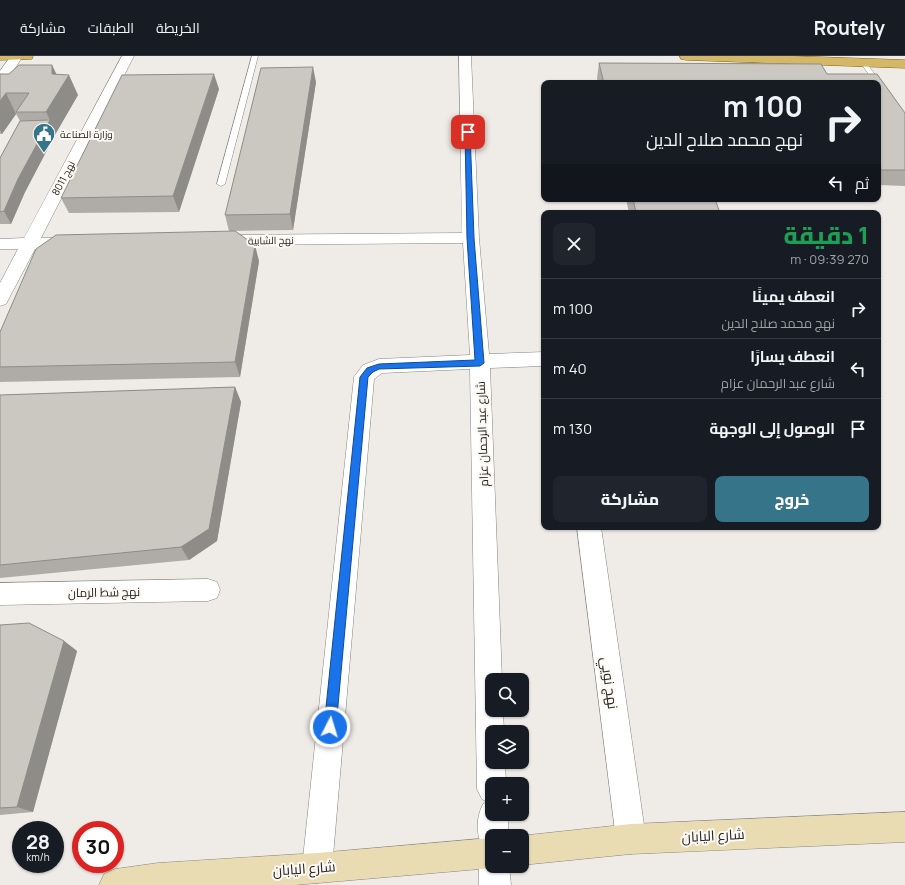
<!DOCTYPE html>
<html lang="ar">
<head>
<meta charset="utf-8">
<style>
  body { margin:0; font-family:Manrope,Cairo,sans-serif; background:#20242c; color:#f1f3f6; direction:rtl; height:100vh; display:flex; flex-direction:column; font-size:15px; white-space:nowrap }
  * { box-sizing:border-box; margin:0 }
  p { font-size:13px; color:#9ea1a6 }
  .icon { flex:none; width:22px; height:22px; fill:none; stroke:currentColor; stroke-width:2; stroke-linecap:round; stroke-linejoin:round }
  .map { position:relative; flex:1; overflow:hidden; direction:ltr }
  .side { position:absolute; left:541px; top:154px; width:340px; height:320px; display:flex; flex-direction:column; background:#171b24; border-radius:8px; box-shadow:0 1px 3px #0004; direction:rtl }
  .side>* { flex:none }
  .top-card { position:absolute; left:541px; top:24px; width:340px; height:122px; border-radius:8px; box-shadow:0 1px 3px #0004; direction:rtl; background:#171b24; color:#f1f3f6; overflow:hidden }
  .buttons { position:absolute; left:485px; top:617px; display:grid; gap:8px }
  .buttons a { display:grid; place-items:center; width:44px; height:44px; border-radius:8px; background:#171b24; box-shadow:0 1px 3px #0004; font-size:20px }
  .speed { position:absolute; left:12px; top:765px; display:flex; gap:8px; font-size:20px; font-weight:700; text-align:center }
  .speed>* { display:grid; place-content:center; width:52px; height:52px; border-radius:50%; background:#171b24; box-shadow:0 1px 3px #0004; line-height:1 }
  .speed small { font-size:10px; font-weight:400 }
  .speed .limit { border:6px solid #d22; background:#fff; color:#111 }
  .pin { position:absolute; display:grid; place-items:center; width:34px; height:34px; color:#fff; margin:-17px; border-radius:8px; box-shadow:0 2px 6px #0006 }
  .me { position:absolute; width:44px; margin:-22px; rotate:5deg; stroke-linejoin:round; filter:drop-shadow(0 0 3px #0008) }
  .turn { display:flex; align-items:center; gap:14px; height:84px; padding:0 12px; font-size:18px }
  .turn .icon { width:52px; height:52px; stroke-width:2.5 }
  .turn b { display:block; font-size:28px; line-height:34px }
  .then { display:flex; align-items:center; height:38px; padding:0 12px; background:#0003; gap:8px; font-size:15px }
  .round { display:grid; place-items:center; flex:none; width:42px; height:42px; border-radius:8px; background:#20242c }
  .headline { display:flex; align-items:center; justify-content:space-between; height:68px; padding:0 12px }
  h1 { font-size:24px; font-weight:800; line-height:30px; color:#1e9e55 }
  .cta { display:flex; gap:8px; margin-top:auto; padding:8px 12px }
  .cta a { flex:1; height:46px; border-radius:8px; background:#357489; color:#fff; font-size:16px; font-weight:800; line-height:46px; text-align:center }
  .cta a+a { background:#20242c; color:#f1f3f6 }
  ul { padding:0; list-style:none }
  li { display:flex; align-items:center; gap:12px; height:60px; padding:0 12px; border-top:1px solid #363941 }
  li div { flex:1 }
  li b { display:block; font-size:15px }
  li em { font-style:normal }
  header { display:flex; align-items:center; gap:24px; box-sizing:border-box; height:56px; padding:0 20px; background:#171b24; border-bottom:1px solid #363941 }
  header strong { font-size:19px }
  nav { display:flex; gap:22px; margin-inline-start:auto; font-size:14px }
  .map>svg:first-child { display:block }
  .lines { fill:none; stroke-linecap:round; stroke-linejoin:round }
  .lane-casing { stroke:#86847f; stroke-width:1 }
  .street-casing { stroke:#86847f; stroke-width:1 }
  .secondary-casing { stroke:#86847f; stroke-width:1 }
  .primary-casing { stroke:#84660e; stroke-width:1 }
  .lane { fill:#fff; fill-rule:evenodd }
  .street { fill:#fff; fill-rule:evenodd }
  .secondary { fill:#e9dcb3; fill-rule:evenodd }
  .primary { fill:#d4b867; fill-rule:evenodd }
  .wall { fill:#afaca7 }
  .shaded-wall { fill:#8e8c88 }
  .building { fill:#cbc8c2; stroke:#8e8c88 }
  .route { fill:#1a73e8; stroke:#114b97 }
  .labels { text-anchor:middle; dominant-baseline:central; stroke-width:4; stroke-linejoin:round; paint-order:stroke }
  .far-poi-label { font-size:10px; fill:#262523; stroke:#fcf9f4; text-anchor:start }
  .far-street-label { font-size:10px; fill:#262523; stroke:#fcf9f4 }
  .street-label { font-size:12px; fill:#262523; stroke:#fcf9f4 }
  .near-street-label { font-size:14px; fill:#262523; stroke:#fcf9f4 }
</style>
</head>
<body>
<header>
<strong>Routely</strong>
<nav><a>الخريطة</a><a>الطبقات</a><a>مشاركة</a></nav>
</header>
<div class="map">
<svg width="905" height="829" viewBox="0 0 905 829">
  <rect width="100%" height="100%" fill="#efece7"/>
  <g class="lines">
    <!-- lane casing -->
    <g class="lane-casing">
      <g id="lane">
        <path d="M 252,0 L 258,0 L 225,128 L 221,130 L 217,128 Z"/>
        <path d="M 861,5 L 865,5 L 882,28 L 881,29 L 878,30 L 878,27 L 875,27 L 860,6 Z"/>
      </g>
    </g>
    <!-- street casing -->
    <g class="street-casing">
      <g id="street">
        <path d="M 11,0 L 23,0 L 5,27 L 0,28 L 0,15 Z"/>
        <path d="M 122,0 L 134,0 L 41,182 L 75,182 L 81,183 L 83,187 L 81,191 L 75,192 L 35,193 L 6,248 L 0,250 L 0,227 L 18,193 L 0,193 L 0,183 L 24,182 Z"/>
        <path d="M 459,0 L 471,0 L 479,182 L 489,298 L 544,296 L 544,310 L 490,312 L 502,624 L 492,624 L 492,654 L 503,654 L 504,676 L 492,676 L 492,706 L 505,706 L 506,728 L 492,728 L 492,758 L 508,758 L 508,780 L 492,780 L 492,795 L 482,791 C 476,776 476,762 483,748 L 487,746 L 482,743 L 477,733 L 470,313 L 382,317 L 374,323 L 332,812 L 328,823 L 317,827 L 306,823 L 302,812 L 354,321 L 363,309 L 379,303 L 470,299 L 463,187 L 217,189 L 211,188 L 209,184 L 211,180 L 217,179 L 462,177 Z"/>
        <path d="M 577,471 L 601,471 L 646,783 L 642,794 L 631,798 L 620,794 L 616,783 Z"/>
        <path d="M 208,523 L 217,526 L 220,534 L 217,542 L 208,545 L 0,549 L 0,527 Z"/>
        <path d="M 492,795 L 492,810 L 509,810 L 511,829 L 479,829 L 479,810 L 483,799 Z"/>
      </g>
    </g>
    <!-- secondary casing -->
    <g class="secondary-casing">
      <g id="secondary">
        <path d="M 905,756 L 905,786 L 631,798 L 522,809 L 522,780 L 519,780 L 631,768 Z"/>
        <path d="M 492,782 L 492,810 L 497,810 L 492,812 L 295,829 L 99,829 L 104,818 L 115,813 L 158,807 L 317,797 Z"/>
      </g>
    </g>
    <!-- primary casing -->
    <g class="primary-casing">
      <g id="primary">
        <path d="M 0,0 L 33,0 L 32,3 L 0,4 Z"/>
        <path d="M 680,0 L 791,0 L 905,4 L 905,12 L 686,4 L 681,3 Z"/>
      </g>
    </g>
    <!-- lane -->
    <use href="#lane" class="lane"/>
    <!-- street -->
    <use href="#street" class="street"/>
    <!-- secondary -->
    <use href="#secondary" class="secondary"/>
    <!-- primary -->
    <use href="#primary" class="primary"/>
  </g>
  <!-- wall -->
  <g class="wall">
    <path d="M 599,7 L 821,8 L 827,18 L 877,18 L 905,57 L 905,130 L 878,129 L 878,27 L 598,27 L 597,22 Z"/>
    <path d="M 52,9 L 57,19 L 78,39 L 56,77 L 25,136 L 11,168 L 0,168 L 0,102 L 20,65 L 16,58 L 2,78 L 0,78 L 0,18 L 9,18 Z"/>
    <path d="M 316,26 L 293,174 L 229,175 L 225,159 Z"/>
    <path d="M 219,33 L 179,156 L 69,157 L 61,142 Z"/>
    <path d="M 626,143 L 715,143 L 720,157 L 629,157 Z"/>
    <path d="M 259,205 L 240,321 L 0,326 L 0,276 Z"/>
    <path d="M 235,331 L 241,346 L 217,485 L 189,504 L 0,522 L 0,339 Z"/>
    <path d="M 0,569 L 64,585 L 77,595 L 33,756 L 0,759 Z"/>
  </g>
  <!-- shaded-wall -->
  <g class="shaded-wall">
    <path d="M 52,9 L 61,29 L 69,19 L 78,39 L 56,77 L 25,136 L 11,168 L 4,155 L 18,123 L 50,64 L 46,56 L 52,18 Z"/>
    <path d="M 313,11 L 316,26 L 293,174 L 290,158 Z"/>
    <path d="M 214,18 L 219,33 L 179,156 L 173,140 Z"/>
    <path d="M 6,37 L 16,58 L 2,78 L 0,74 L 0,45 Z"/>
    <path d="M 255,189 L 259,205 L 240,321 L 235,306 Z"/>
    <path d="M 235,331 L 241,346 L 217,485 L 189,504 L 181,491 Z"/>
    <path d="M 64,585 L 77,595 L 33,756 L 17,751 Z"/>
  </g>
  <!-- building -->
  <g class="building">
    <path d="M 599,7 L 821,8 L 827,18 L 877,18 L 905,57 L 905,114 L 878,114 L 878,27 L 604,27 Z"/>
    <path d="M 19,9 L 52,9 L 52,18 L 69,19 L 46,56 L 16,56 L 29,37 L 6,37 L 0,45 L 0,18 L 9,18 Z"/>
    <path d="M 313,11 L 290,158 L 225,159 L 261,12 Z"/>
    <path d="M 214,18 L 173,140 L 61,142 L 122,19 Z"/>
    <path d="M 50,64 L 18,123 L 4,155 L 0,156 L 0,102 L 20,65 Z"/>
    <path d="M 633,143 L 715,143 L 720,157 L 636,156 Z"/>
    <path d="M 235,175 L 255,189 L 235,306 L 0,311 L 0,276 L 36,193 L 56,179 Z"/>
    <path d="M 235,331 L 209,473 L 181,491 L 0,509 L 0,339 Z"/>
    <path d="M 29,567 L 64,585 L 17,751 L 0,752 L 0,569 Z"/>
  </g>
  <!-- route -->
  <path class="route" d="M 468,74 L 470,76 L 474,182 L 484,307 L 480,310 L 379,313 L 373,316 L 368,321 L 336,671 L 334,675 L 330,677 L 326,675 L 324,671 L 360,321 L 367,312 L 379,308 L 475,304 L 467,182 L 465,76 Z"/>
  <!-- icons -->
  <defs>
    <g id="civic-pin" transform="scale(1.15)"><path d="M0 17L-7.5 6A9.5 9.5 0 1 1 7.5 6Z" fill="#357489" stroke="#fcf9f4"/><path d="M-.6-6.5H3V-4.5H.6V-3L4-1V1h2V6H-6V1h2V-1L-.6-3ZM-1.2 2.5V6h2.4V2.5Z" fill="#fff"/></g>
  </defs>
  <g fill-rule="evenodd">
    <use href="#civic-pin" x="44" y="78"/>
  </g>
  <g class="labels">
    <!-- far-poi labels -->
    <g class="far-poi-label">
      <text x="60" y="78">وزارة الصناعة</text>
    </g>
    <!-- far-street labels -->
    <g class="far-street-label">
      <text transform="translate(63 122) rotate(-62)">نهج 8011</text>
      <text transform="translate(271 184) rotate(-1)">نهج الشابية</text>
    </g>
    <!-- street labels -->
    <g class="street-label">
      <text transform="translate(482 378) rotate(-92)">شارع عبد الرحمان عزام</text>
      <text transform="translate(104 536) rotate(-1)">نهج شط الرمان</text>
    </g>
    <!-- near-street labels -->
    <g class="near-street-label">
      <text transform="translate(610 627) rotate(82)">نهج نويي</text>
      <text transform="translate(713 779) rotate(-3)">شارع اليابان</text>
      <text transform="translate(304 812) rotate(-4)">شارع اليابان</text>
    </g>
  </g>
</svg>
<div class="buttons">
<a><svg class="icon" aria-label="search" viewBox="0 0 24 24"><circle cx="10" cy="10" r="6"/><path d="M15 15l6 6"/></svg></a>
<a><svg class="icon" aria-label="layers" viewBox="0 0 24 24"><path d="M12 4l9 5-9 5-9-5zM3 14l9 5 9-5"/></svg></a>
<a>+</a>
<a>−</a>
</div>
<div class="speed"><div>28<small>km/h</small></div><div class="limit">30</div></div>
<div class="pin" style="left:468px;top:76px;background:#d93025"><svg class="icon" aria-label="arrive" viewBox="0 0 24 24"><path d="M6 21V4h12l-3 4 3 4H6"/></svg></div>
<svg class="me" style="left:330px;top:671px" viewBox="-20 -20 40 40"><circle r="17" fill="#1a73e8" stroke="#fff" stroke-width="3"/><path d="M0-11L8 9 0 5-8 9z" fill="#fff"/></svg>
<div class="top-card">
<div class="turn"><svg class="icon" aria-label="right" viewBox="0 0 24 24"><path d="M7 20v-9h11M14 6l5 5-5 5"/></svg><div><b>100 m</b>نهج محمد صلاح الدين</div></div>
<div class="then">ثم<svg class="icon" aria-label="left" viewBox="0 0 24 24"><path d="M17 20v-9H6M10 6l-5 5 5 5"/></svg></div>
</div>
<section class="side">
<div class="headline"><div><h1>1 دقيقة</h1><p>270 m · 09:39</p></div><a class="round"><svg class="icon" aria-label="close" viewBox="0 0 24 24"><path d="M6 6l12 12M18 6L6 18"/></svg></a></div>
<ul>
<li><svg class="icon" aria-label="right" viewBox="0 0 24 24"><path d="M7 20v-9h11M14 6l5 5-5 5"/></svg><div><b>انعطف يمينًا</b><p>نهج محمد صلاح الدين</p></div><em>100 m</em></li>
<li><svg class="icon" aria-label="left" viewBox="0 0 24 24"><path d="M17 20v-9H6M10 6l-5 5 5 5"/></svg><div><b>انعطف يسارًا</b><p>شارع عبد الرحمان عزام</p></div><em>40 m</em></li>
<li><svg class="icon" aria-label="arrive" viewBox="0 0 24 24"><path d="M6 21V4h12l-3 4 3 4H6"/></svg><div><b>الوصول إلى الوجهة</b></div><em>130 m</em></li>
</ul>
<div class="cta"><a>خروج</a><a>مشاركة</a></div>
</section>
</div>
</body>
</html>
